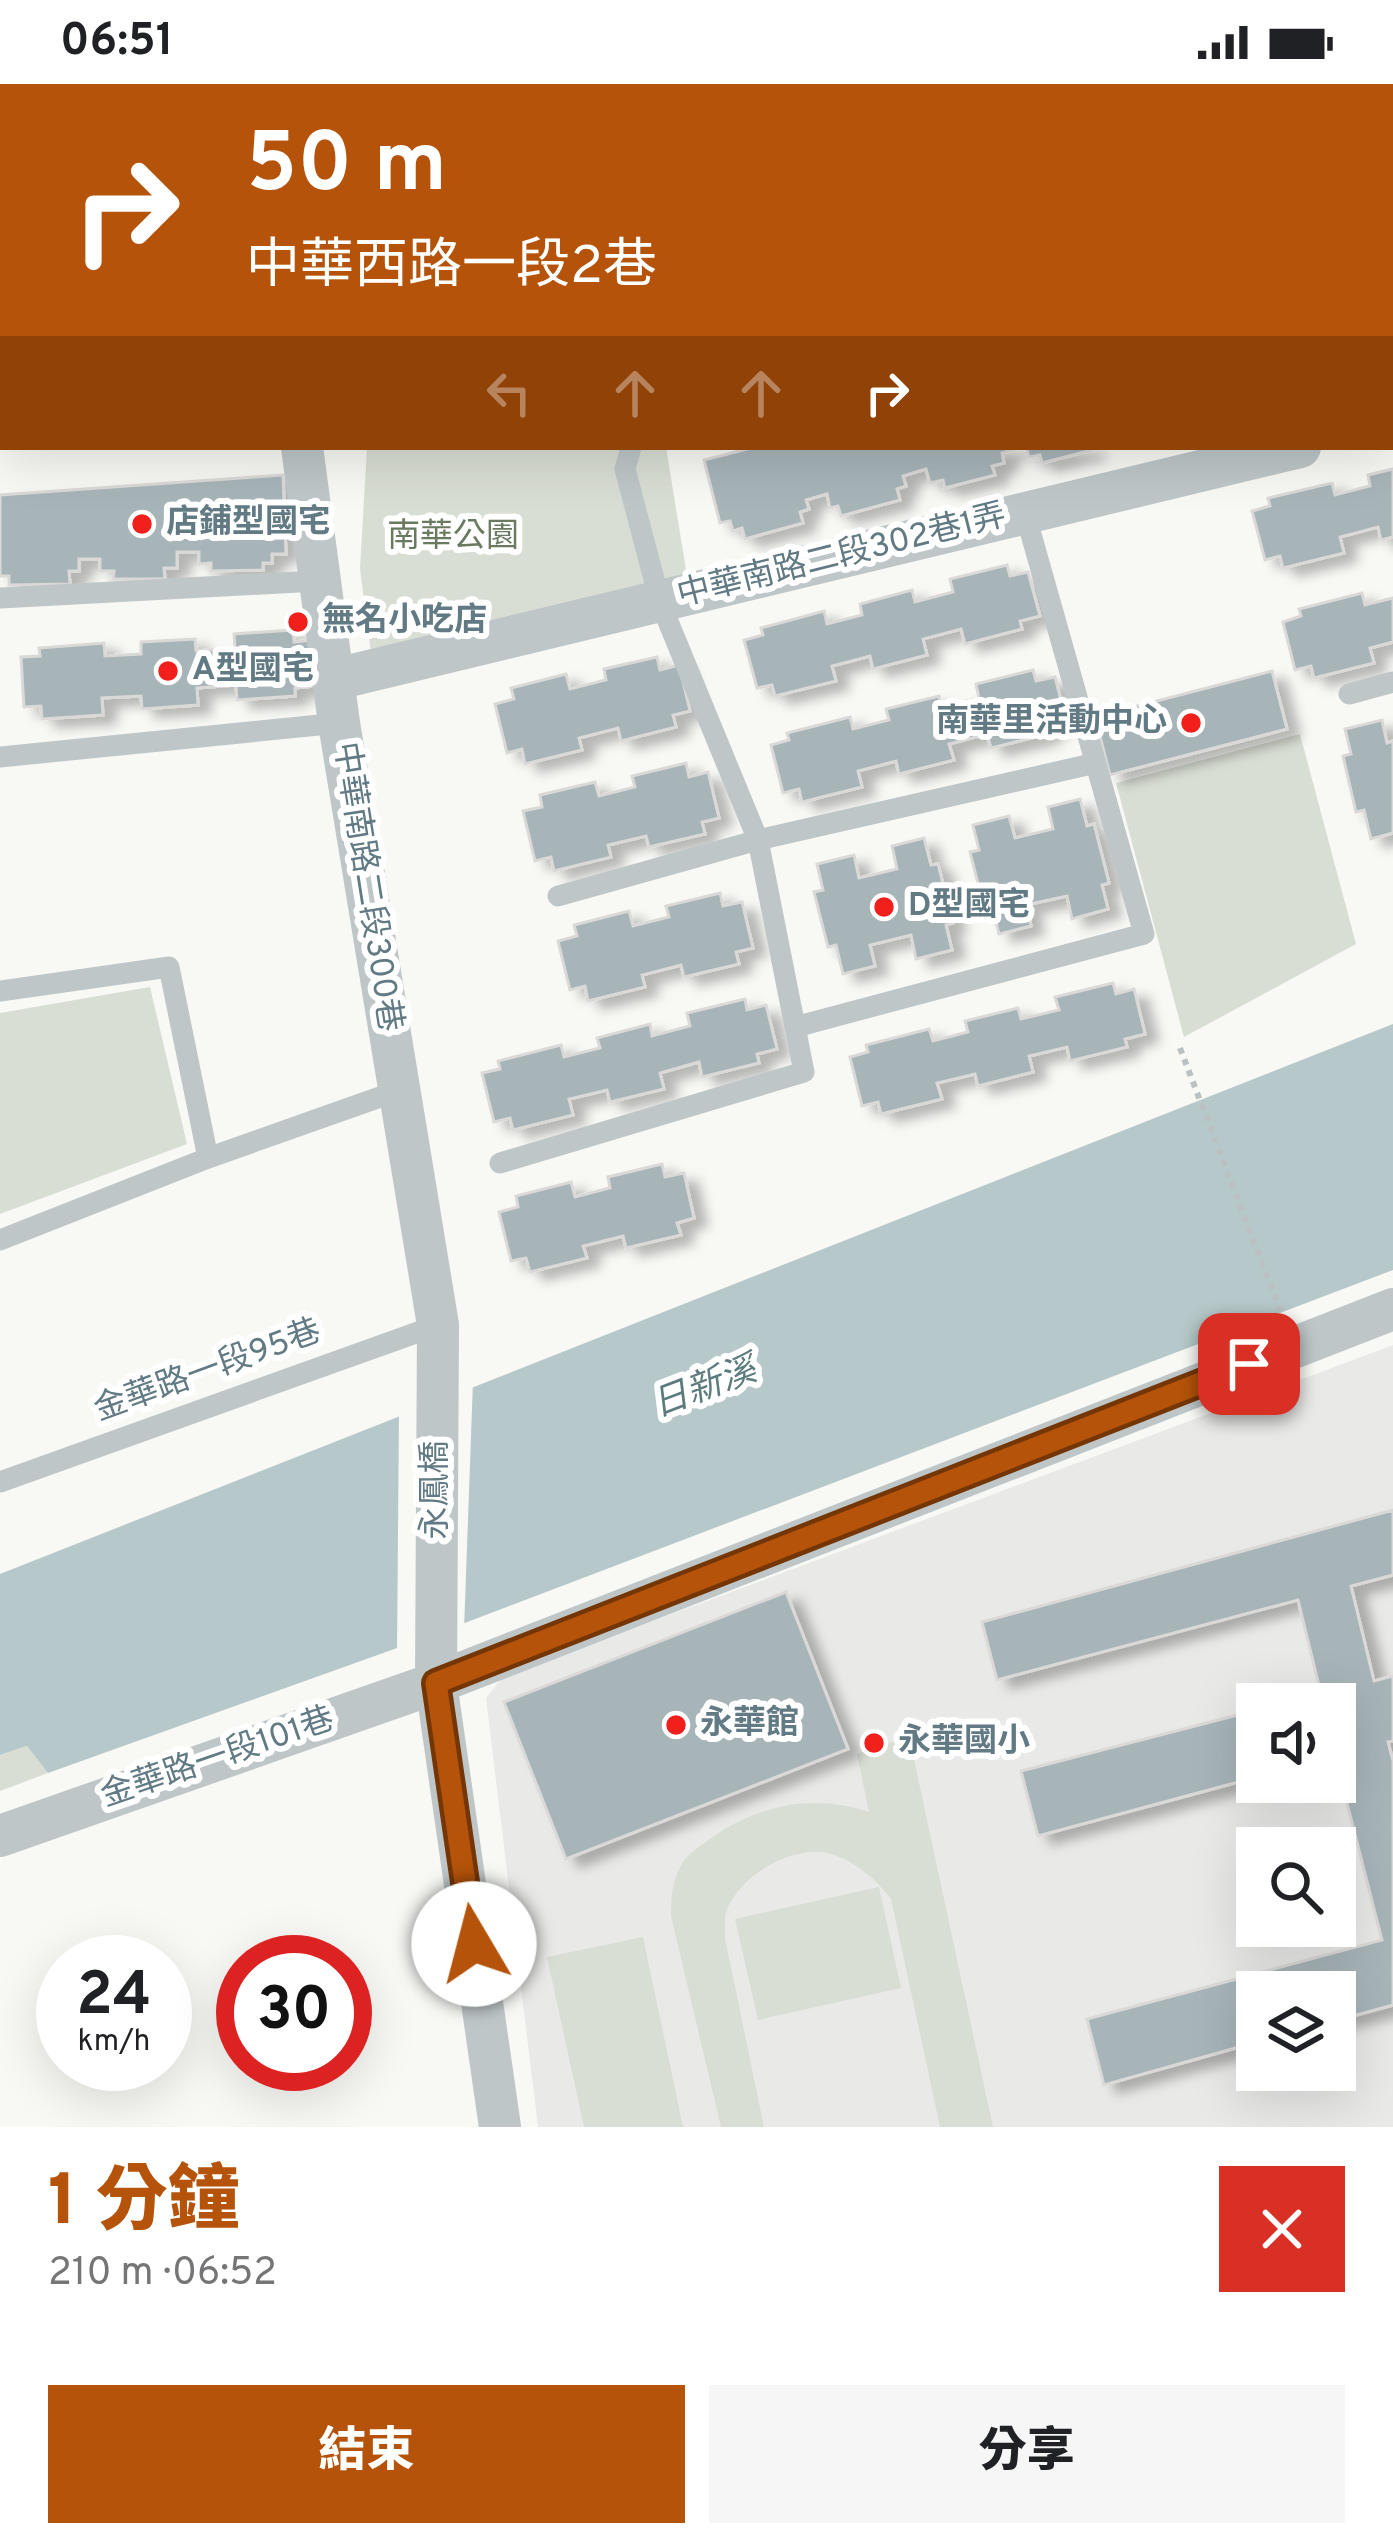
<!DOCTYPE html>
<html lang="zh-TW">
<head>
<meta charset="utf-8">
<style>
  body { margin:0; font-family:Overpass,"Noto Sans TC",sans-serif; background:#f6f6f6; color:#202124; height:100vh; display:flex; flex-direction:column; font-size:45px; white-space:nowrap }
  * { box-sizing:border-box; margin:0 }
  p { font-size:39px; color:#757577 }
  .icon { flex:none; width:66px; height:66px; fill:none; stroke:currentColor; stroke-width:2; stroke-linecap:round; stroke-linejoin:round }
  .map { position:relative; height:2043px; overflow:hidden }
  .panel { display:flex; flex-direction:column; background:#fff; flex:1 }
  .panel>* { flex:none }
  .hud { position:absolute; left:0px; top:0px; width:1395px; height:366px; box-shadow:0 12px 48px #0002; background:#b45309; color:#fff; overflow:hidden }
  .controls { position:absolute; left:1236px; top:1599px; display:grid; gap:24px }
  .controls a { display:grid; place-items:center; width:120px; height:120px; border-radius:0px; background:#fff; box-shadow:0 12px 48px #0002; font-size:60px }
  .speed { position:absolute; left:36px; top:1851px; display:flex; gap:24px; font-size:60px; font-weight:700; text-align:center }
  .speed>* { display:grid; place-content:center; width:156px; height:156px; border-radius:50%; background:#fff; box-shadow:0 12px 48px #0002; line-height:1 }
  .speed small { font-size:30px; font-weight:400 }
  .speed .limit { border:18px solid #d22; background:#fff; color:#111 }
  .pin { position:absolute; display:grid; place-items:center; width:102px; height:102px; color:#fff; margin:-51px; border-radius:24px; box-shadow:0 6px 18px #0006 }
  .me { position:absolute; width:132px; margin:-66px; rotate:352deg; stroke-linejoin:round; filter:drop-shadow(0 0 9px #0008) }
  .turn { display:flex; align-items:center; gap:42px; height:252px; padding:0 48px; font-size:54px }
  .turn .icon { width:156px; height:156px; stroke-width:2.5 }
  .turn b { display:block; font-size:84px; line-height:102px }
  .lanes { display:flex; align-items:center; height:114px; padding:0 48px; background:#0003; justify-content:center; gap:60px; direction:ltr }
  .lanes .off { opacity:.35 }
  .round { display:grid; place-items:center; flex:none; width:126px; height:126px; border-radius:0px; background:#f6f6f6 }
  .head { display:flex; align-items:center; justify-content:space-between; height:204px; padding:0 48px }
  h1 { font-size:72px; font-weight:800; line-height:90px; color:#b45309 }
  .action { display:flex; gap:24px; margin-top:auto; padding:24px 48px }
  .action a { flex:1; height:138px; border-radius:0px; background:#b45309; color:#fff; font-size:48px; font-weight:800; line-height:138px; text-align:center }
  .action a+a { background:#f6f6f6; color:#202124 }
  .status { display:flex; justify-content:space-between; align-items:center; height:84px; padding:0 60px; background:#fff; direction:ltr }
  .status svg { height:33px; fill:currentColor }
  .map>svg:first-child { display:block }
  .built { fill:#e9e9e8; fill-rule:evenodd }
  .green { fill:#d9ded4 }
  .water { fill:#b6c8c9 }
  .pier { fill:#f8f8f5 }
  .building { fill:#a7b4b8; stroke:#dad9d7; stroke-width:3; filter:url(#shadow) }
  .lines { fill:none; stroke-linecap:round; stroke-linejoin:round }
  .secondary-casing { stroke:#b3bcbf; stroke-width:63 }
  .path { stroke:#bbc0c2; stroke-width:6; stroke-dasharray:6 6; stroke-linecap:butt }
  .lane { stroke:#bec6c8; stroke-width:21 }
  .street { stroke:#bec6c8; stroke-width:42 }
  .secondary { stroke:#fff; stroke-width:57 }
  .route-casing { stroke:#753606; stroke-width:30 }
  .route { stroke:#b45309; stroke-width:21 }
  .poi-dot { fill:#f1201c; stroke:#fff; stroke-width:4.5 }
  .labels { text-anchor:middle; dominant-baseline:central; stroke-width:12; stroke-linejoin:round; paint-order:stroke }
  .poi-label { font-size:33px; font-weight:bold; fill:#617a83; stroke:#fff; text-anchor:start }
  .park-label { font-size:33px; fill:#6a7a60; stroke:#fff }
  .street-label { font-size:33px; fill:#617a83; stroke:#fff }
  .water-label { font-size:36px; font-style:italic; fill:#5b7b7d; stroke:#fff }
</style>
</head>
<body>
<div class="status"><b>06:51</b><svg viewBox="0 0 49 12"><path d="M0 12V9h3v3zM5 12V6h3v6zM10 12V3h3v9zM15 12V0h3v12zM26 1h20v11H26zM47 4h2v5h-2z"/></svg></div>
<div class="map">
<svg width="1393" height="2043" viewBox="0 0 1393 2043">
  <defs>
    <filter id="shadow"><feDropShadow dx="13" dy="8" stdDeviation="6" flood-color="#0004"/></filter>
  </defs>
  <rect width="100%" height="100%" fill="#f8f8f5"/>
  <!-- built -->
  <path class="built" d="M 1393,1261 L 1393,2043 L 538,2043 L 486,1614 L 503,1593 ZM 1257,1620 L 1335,1620 L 1335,1698 L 1257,1698 ZM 1257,1764 L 1335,1764 L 1335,1842 L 1257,1842 ZM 1257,1908 L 1335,1908 L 1335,1986 L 1257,1986 Z"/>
  <!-- green -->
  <g class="green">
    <path d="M 301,0 L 607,0 L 608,3 L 302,3 Z"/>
    <path d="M 367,363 L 666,363 L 687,492 L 371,569 L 360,485 Z"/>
    <path d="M 1300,650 L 1356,860 L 1184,953 L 1116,699 Z"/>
    <path d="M 150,903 L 187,1060 L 0,1130 L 0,929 Z"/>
    <path d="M 909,1652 L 993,2043 L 940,2043 L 891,1815 C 877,1796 855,1777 831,1770 C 793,1760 742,1790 727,1825 C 724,1834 725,1845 725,1854 L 764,2043 L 721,2043 L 671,1832 C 671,1813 672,1795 683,1778 C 689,1769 702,1761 711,1754 C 758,1721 814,1709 869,1728 L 857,1670 Z"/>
    <path d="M 27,1662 L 48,1689 L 0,1707 L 0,1671 Z"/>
    <path d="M 879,1803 L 901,1904 L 758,1936 L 735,1835 Z"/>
    <path d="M 643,1853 L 683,2043 L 584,2043 L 547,1873 Z"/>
  </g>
  <!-- water -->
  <path class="water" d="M 1393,940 L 1393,1186 L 425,1554 L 48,1689 L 27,1662 L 0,1671 L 0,1490 Z"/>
  <!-- pier -->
  <path class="pier" d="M 473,1297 L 464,1546 L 397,1571 L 399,1326 Z"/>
  <!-- building -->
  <g class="building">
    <path d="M 129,0 L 228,0 L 228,3 L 80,3 Z"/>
    <path d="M 1025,0 L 1117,0 L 1118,3 L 1026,3 Z"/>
    <path d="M 1143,0 L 1315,0 L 1303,3 Z"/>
    <rect x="0" y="90" width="3" height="111"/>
    <path d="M 755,363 L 1023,363 L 1002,369 L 1004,379 L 992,382 L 995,391 L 945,404 L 943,396 L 930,399 L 926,385 L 903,392 L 906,402 L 897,405 L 900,416 L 841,432 L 838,422 L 830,424 L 827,410 L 806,416 L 809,425 L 800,428 L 803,439 L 745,455 L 742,444 L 733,447 L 730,437 L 720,439 L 704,376 Z"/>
    <path d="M 1026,363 L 1092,363 L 1092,366 L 1042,379 L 1040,371 L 1029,373 Z"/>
    <path d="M 1393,385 L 1393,453 L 1381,456 L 1378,443 L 1340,453 L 1344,469 L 1283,484 L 1280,472 L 1265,476 L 1252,427 L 1270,422 L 1268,414 L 1332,399 L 1335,411 L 1370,402 L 1368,391 Z"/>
    <path d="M 283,391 L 286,470 L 272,470 L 272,479 L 263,479 L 263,486 L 211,487 L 211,479 L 199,480 L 199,468 L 177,468 L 177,484 L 164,484 L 165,495 L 113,495 L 114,487 L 100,487 L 100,475 L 79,475 L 79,487 L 69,487 L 70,500 L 9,501 L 9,492 L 0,492 L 0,411 Z"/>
    <path d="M 1007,481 L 1010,492 L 1028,488 L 1040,532 L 1020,537 L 1022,545 L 965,560 L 961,545 L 923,555 L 927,571 L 873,585 L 870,572 L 832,582 L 836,597 L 775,612 L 772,601 L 757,604 L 744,556 L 763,551 L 761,544 L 824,527 L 827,540 L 862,531 L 860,520 L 912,506 L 915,518 L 953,508 L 950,495 Z"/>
    <path d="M 1362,509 L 1365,521 L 1393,514 L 1393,558 L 1370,564 L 1374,579 L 1314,594 L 1311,582 L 1295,586 L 1283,538 L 1301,532 L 1299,525 Z"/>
    <path d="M 293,546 L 294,558 L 313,556 L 316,602 L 295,604 L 295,612 L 237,616 L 236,601 L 197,604 L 198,621 L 142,625 L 141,612 L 102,614 L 103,631 L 42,635 L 41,622 L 24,623 L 21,573 L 40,572 L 39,564 L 104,559 L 105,572 L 141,570 L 141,558 L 195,555 L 196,567 L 235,564 L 234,550 Z"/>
    <path d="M 657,573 L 660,586 L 679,581 L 690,627 L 673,631 L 676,643 L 621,657 L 618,644 L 579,654 L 582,666 L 525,680 L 522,665 L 507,669 L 495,620 L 514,615 L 511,604 L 566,590 L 570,605 L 606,596 L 604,585 Z"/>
    <path d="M 1033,586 L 1036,597 L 1055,593 L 1066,637 L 1046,642 L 1048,650 L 991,664 L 987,650 L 949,660 L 954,676 L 899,690 L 896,677 L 858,687 L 862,703 L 802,718 L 799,705 L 783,709 L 771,661 L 789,656 L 787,649 L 850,633 L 853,645 L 889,636 L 886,625 L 939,612 L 941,623 L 979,614 L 976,600 Z"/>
    <path d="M 1272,587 L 1287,645 L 1110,691 L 1095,633 Z"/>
    <path d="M 1382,636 L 1387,659 L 1393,657 L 1393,749 L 1371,755 L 1364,726 L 1356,728 L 1343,672 L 1351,670 L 1345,645 Z"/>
    <path d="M 686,679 L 689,693 L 708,688 L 719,734 L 702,738 L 705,750 L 649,763 L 646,752 L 608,761 L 611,773 L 554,787 L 551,773 L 535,777 L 523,727 L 542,723 L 540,711 L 595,698 L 599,712 L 635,703 L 632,692 Z"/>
    <path d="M 1080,715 L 1087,742 L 1094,740 L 1109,799 L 1102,801 L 1108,825 L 1072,835 L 1067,812 L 1026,821 L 1031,842 L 999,850 L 992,821 L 984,823 L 970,768 L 979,766 L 973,741 L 1009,732 L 1015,754 L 1053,745 L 1048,723 Z"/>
    <path d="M 924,754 L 931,781 L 938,780 L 953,839 L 946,841 L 952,866 L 916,875 L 911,851 L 870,861 L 875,882 L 843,890 L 836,861 L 828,863 L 814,808 L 823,806 L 817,780 L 854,771 L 859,794 L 897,785 L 892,762 Z"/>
    <path d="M 720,809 L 723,822 L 742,818 L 753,864 L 736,868 L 739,880 L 684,893 L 681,881 L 642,891 L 645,903 L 588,917 L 585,902 L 570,906 L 558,857 L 577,852 L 574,841 L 629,827 L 633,842 L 669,833 L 666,822 Z"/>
    <path d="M 1113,899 L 1116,910 L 1134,905 L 1145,950 L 1125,955 L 1127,963 L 1070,977 L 1067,963 L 1029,972 L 1033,988 L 978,1002 L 975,990 L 937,999 L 942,1015 L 881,1030 L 878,1018 L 862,1022 L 850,973 L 868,968 L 866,961 L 929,945 L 933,957 L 968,948 L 965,937 L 1018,924 L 1021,935 L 1059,926 L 1055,913 Z"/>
    <path d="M 745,915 L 747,926 L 766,921 L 777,965 L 757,970 L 759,979 L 702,993 L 699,978 L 660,989 L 664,1005 L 610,1018 L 607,1006 L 569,1015 L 573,1031 L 513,1046 L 510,1034 L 494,1038 L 482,989 L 500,985 L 498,977 L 561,961 L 564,973 L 600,964 L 597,954 L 650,940 L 652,952 L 690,942 L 687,929 Z"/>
    <path d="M 662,1080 L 665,1093 L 684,1089 L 694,1134 L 677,1139 L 681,1151 L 626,1164 L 623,1152 L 583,1162 L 587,1174 L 530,1188 L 526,1174 L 511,1177 L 499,1128 L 518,1123 L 516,1112 L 571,1098 L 575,1113 L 610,1104 L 608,1093 Z"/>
    <path d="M 1393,1426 L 1393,1491 L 1351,1502 L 1374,1597 L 1393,1592 L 1393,1657 L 1388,1658 L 1393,1677 L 1393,1921 L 1335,1937 L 1335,1908 L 1257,1908 L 1257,1958 L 1104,2001 L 1087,1935 L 1382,1856 L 1335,1672 L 1335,1620 L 1282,1620 L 1321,1610 L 1298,1516 L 997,1596 L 982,1538 Z"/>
    <path d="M 786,1508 L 848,1665 L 566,1775 L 504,1618 Z"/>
    <path d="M 1257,1626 L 1257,1693 L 1038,1752 L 1021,1687 Z"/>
  </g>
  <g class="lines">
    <!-- secondary casing -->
    <g class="secondary-casing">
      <g id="secondary">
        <path d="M 1392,70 L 1393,69"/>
        <path d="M 1392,124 L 1393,124"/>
        <path d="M 0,279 L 3,278"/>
        <path d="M 0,330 L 3,330"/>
      </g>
    </g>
    <!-- path -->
    <path class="path" d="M 1180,964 L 1280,1226"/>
    <!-- lane -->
    <g class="lane">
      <path d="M 631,0 L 632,3"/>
      <path d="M 864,3 L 875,0"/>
      <path d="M 0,514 L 317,497"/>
      <path d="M 1349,610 L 1393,598"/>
      <path d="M 0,673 L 339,639"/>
      <path d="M 558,812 L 758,756 L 1096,679"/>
      <path d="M 0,907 L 169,883 L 208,1074"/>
      <path d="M 795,943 L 1144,850 L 1025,429"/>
      <path d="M 500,1079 L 804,988 L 758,756 L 660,518 L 625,385 L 631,363"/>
      <path d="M 0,1156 L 208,1074 L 400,1006"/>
      <path d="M 0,1398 L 438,1241"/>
    </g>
    <!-- street -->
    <g class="street">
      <path d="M 250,0 L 251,3"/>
      <path d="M 1392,341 L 1393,341"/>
      <path d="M 302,363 L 339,639 L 438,1241 L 436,1599 L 500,2043"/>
      <path d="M 332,596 L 1300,363"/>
      <path d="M 0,1752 L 436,1599 L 1393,1225"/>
    </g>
    <!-- secondary -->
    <use href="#secondary" class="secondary"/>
  </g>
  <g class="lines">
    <!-- route casing -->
    <g class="route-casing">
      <path id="route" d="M 474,1860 L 436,1599 L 1249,1280"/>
    </g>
    <!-- route -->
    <use href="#route" class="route"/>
  </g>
  <!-- markers -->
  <g class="poi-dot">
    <circle cx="142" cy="440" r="12"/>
    <circle cx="298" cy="538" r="12"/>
    <circle cx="168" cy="587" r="12"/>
    <circle cx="1191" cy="639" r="12"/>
    <circle cx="884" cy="823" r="12"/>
    <circle cx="676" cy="1641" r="12"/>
    <circle cx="874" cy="1659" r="12"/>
  </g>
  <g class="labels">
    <!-- poi labels -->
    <g class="poi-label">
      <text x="166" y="440">店鋪型國宅</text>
      <text x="322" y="538">無名小吃店</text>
      <text x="192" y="587">A型國宅</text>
      <text x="1167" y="639" text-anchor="end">南華里活動中心</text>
      <text x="908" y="823">D型國宅</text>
      <text x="700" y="1641">永華館</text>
      <text x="898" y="1659">永華國小</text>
    </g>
    <!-- park labels -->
    <g class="park-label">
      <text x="453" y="454">南華公園</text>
    </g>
    <!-- street labels -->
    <g class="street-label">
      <text transform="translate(842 473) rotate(-14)">中華南路二段302巷1弄</text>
      <text transform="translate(366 803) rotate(81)">中華南路二段300巷</text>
      <text transform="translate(208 1288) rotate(-20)">金華路一段95巷</text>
      <text transform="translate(437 1406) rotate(-90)">永鳳橋</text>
      <text transform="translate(218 1675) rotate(-19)">金華路一段101巷</text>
    </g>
    <!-- water labels -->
    <g class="water-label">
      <text transform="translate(705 1305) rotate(-21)">日新溪</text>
    </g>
  </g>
</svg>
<div class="controls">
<a><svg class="icon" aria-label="sound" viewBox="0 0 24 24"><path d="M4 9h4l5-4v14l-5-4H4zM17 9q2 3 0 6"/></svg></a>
<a><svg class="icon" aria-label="search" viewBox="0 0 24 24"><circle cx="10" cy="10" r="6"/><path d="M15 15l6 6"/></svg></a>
<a><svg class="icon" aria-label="layers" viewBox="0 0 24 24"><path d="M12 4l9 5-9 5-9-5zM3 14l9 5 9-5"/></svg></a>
</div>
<div class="speed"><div>24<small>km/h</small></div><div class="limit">30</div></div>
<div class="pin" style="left:1249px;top:1280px;background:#d93025"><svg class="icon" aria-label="arrive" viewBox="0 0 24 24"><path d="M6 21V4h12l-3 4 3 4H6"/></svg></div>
<svg class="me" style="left:474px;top:1860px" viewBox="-20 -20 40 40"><circle r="19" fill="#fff"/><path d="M0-13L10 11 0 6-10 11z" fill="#b45309"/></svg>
<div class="hud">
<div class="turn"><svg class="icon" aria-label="right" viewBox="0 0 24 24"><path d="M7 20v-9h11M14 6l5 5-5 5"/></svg><div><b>50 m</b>中華西路一段2巷</div></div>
<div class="lanes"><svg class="icon off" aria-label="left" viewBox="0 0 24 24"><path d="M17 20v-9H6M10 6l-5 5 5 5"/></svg><svg class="icon off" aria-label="ahead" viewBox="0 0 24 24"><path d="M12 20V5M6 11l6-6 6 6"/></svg><svg class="icon off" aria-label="ahead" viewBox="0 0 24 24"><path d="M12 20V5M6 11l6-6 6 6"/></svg><svg class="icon" aria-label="right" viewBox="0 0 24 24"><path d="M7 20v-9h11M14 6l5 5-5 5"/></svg></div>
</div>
</div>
<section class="panel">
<div class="head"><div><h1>1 分鐘</h1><p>210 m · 06:52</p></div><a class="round" style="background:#d93025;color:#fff"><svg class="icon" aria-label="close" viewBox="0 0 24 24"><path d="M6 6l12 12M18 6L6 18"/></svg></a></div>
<div class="action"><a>結束</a><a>分享</a></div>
</section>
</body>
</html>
